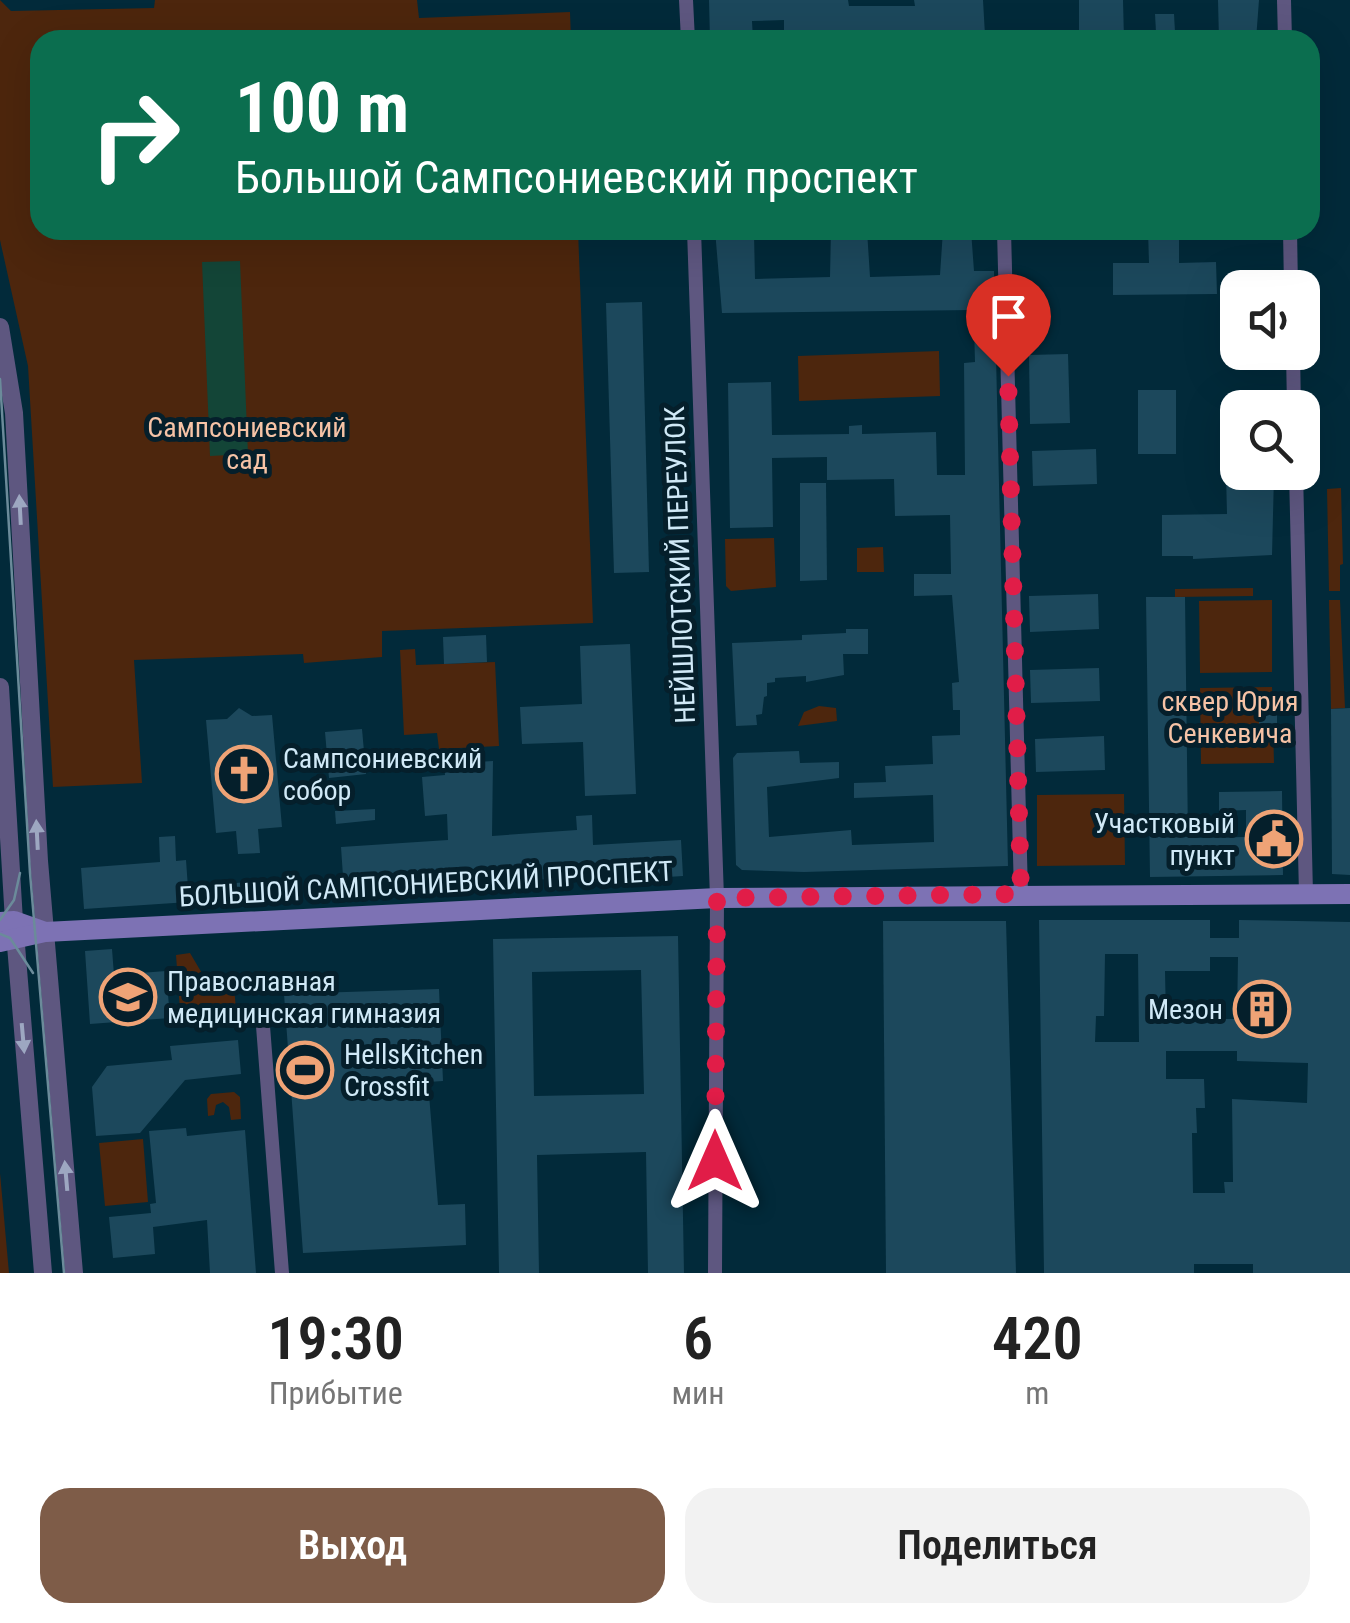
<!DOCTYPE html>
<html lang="ru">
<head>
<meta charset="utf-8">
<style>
  body { margin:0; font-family:"Roboto Condensed",sans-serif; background:#f2f2f2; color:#222; height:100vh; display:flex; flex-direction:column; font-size:38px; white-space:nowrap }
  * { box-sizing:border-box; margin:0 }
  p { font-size:32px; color:#767676 }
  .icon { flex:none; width:55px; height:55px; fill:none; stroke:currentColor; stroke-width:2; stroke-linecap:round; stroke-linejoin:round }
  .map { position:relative; height:1273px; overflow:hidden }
  .details { display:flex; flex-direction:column; background:#fff; flex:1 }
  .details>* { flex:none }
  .top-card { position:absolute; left:30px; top:30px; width:1290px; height:210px; border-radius:30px; box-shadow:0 10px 40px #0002; background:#0b6e4f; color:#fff; overflow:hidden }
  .controls { position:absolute; left:1220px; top:270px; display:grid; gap:20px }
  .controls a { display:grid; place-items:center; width:100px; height:100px; border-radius:20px; background:#fff; box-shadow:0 10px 40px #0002; font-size:50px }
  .pin { position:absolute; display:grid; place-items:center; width:85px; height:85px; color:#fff; margin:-102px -42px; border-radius:50% 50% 50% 0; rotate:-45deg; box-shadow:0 0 10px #0007 }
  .pin .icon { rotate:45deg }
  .me { position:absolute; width:110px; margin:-55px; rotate:0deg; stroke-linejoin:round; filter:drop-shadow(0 0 8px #0008) }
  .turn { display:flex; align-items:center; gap:35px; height:210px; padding:0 40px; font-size:45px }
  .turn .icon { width:130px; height:130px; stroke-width:2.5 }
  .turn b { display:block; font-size:70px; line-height:85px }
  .eta { display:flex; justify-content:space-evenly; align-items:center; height:170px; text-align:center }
  .eta b { font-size:60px; font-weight:600; line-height:70px }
  .cta { display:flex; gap:20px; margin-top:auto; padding:20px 40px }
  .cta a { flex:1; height:115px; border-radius:30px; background:#7e5c48; color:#fff; font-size:40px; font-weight:600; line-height:115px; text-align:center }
  .cta a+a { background:#f2f2f2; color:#222 }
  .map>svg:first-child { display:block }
  .green { fill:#4d260d }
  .water { fill:#134537 }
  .building { fill:#1c485c; fill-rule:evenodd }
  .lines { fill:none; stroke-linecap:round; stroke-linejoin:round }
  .minor { stroke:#5e5780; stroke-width:14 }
  .tertiary { stroke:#5e5780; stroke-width:18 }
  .secondary { stroke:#7d72b4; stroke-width:20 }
  .tram { stroke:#6b8b9a; stroke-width:2.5 }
  .oneway { fill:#9da7c1 }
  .route { stroke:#e11d48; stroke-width:18; stroke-dasharray:0 32.4 }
  .labels { text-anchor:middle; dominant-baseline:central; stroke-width:10; stroke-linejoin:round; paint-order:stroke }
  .park-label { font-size:28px; fill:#f6c3a6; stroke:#051f2b }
  .street-label { font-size:28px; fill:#d0e9f7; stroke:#051f2b }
  .poi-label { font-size:28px; fill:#d0e9f7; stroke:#051f2b; text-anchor:start }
</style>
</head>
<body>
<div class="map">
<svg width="1350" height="1273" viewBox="0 0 1350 1273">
  <rect width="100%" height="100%" fill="#022a3a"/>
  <!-- green -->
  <g class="green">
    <path d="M 0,0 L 11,11 L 154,8 L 155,0 L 417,0 L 419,18 L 570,12 L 571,40 L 40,40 L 40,230 L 578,230 L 593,623 L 382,631 L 382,657 L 304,663 L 303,654 L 134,660 L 142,783 L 53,787 L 28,366 L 0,240 Z"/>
    <path d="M 939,351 L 940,396 L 799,401 L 798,356 Z"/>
    <path d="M 1341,488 L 1343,564 L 1340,565 L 1340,591 L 1329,591 L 1327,489 Z"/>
    <path d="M 774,538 L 776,587 L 731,591 L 726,586 L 725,539 Z"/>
    <path d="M 883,547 L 884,572 L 857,572 L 857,548 Z"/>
    <path d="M 1253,588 L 1253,596 L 1175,597 L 1175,589 Z"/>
    <path d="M 1272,600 L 1272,672 L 1200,673 L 1199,601 Z"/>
    <path d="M 1329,600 L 1340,600 L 1345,708 L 1331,709 Z"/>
    <path d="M 415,649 L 416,665 L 495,662 L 499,746 L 439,749 L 437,733 L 404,735 L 400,650 Z"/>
    <path d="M 1272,687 L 1273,709 L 1259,710 L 1259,726 L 1273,726 L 1274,763 L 1201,764 L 1200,688 Z"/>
    <path d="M 819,706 L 836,708 L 837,721 L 798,726 L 804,712 Z"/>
    <path d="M 1124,794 L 1125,865 L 1037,866 L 1037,795 Z"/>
    <path d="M 190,953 L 206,980 L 234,987 L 237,1020 L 181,1024 L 176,955 Z"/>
    <path d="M 234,1092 L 240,1097 L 241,1119 L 231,1120 L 229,1107 L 223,1102 L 216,1105 L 214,1115 L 208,1116 L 207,1099 L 211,1094 Z"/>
    <path d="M 143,1139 L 148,1202 L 105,1206 L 99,1143 Z"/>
    <path d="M 0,1173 L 9,1273 L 0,1273 Z"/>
  </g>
  <!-- water -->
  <path class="water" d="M 240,261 L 248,454 L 210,456 L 202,262 Z"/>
  <!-- building -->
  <g class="building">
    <path d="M 709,0 L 848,0 L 849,6 L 915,6 L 914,0 L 983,0 L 985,35 L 981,40 L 784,40 L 784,20 L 752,21 L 753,40 L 710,40 Z"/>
    <path d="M 1079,0 L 1123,0 L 1124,40 L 1086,40 L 1079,35 Z"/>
    <path d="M 1218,0 L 1259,0 L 1256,40 L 1219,40 Z"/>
    <path d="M 1155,14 L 1174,14 L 1175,32 L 1156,32 Z"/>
    <path d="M 715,230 L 750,230 L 754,234 L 755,279 L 830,277 L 831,230 L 867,230 L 870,277 L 940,275 L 943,230 L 971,230 L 974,271 L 994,271 L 1008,866 L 804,872 L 742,870 L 736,865 L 733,758 L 737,753 L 799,751 L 800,763 L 839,762 L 839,778 L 767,787 L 769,837 L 851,830 L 852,845 L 934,842 L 933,795 L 854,798 L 854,783 L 886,782 L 885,766 L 933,764 L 932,736 L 960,735 L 960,710 L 953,710 L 952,683 L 959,682 L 952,595 L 914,596 L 914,574 L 951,574 L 950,515 L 895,516 L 894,479 L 827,480 L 827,457 L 772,458 L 773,527 L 730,528 L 728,383 L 771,382 L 772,435 L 849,434 L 849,426 L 862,425 L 862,434 L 936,432 L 937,475 L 965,475 L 964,363 L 975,362 L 974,326 L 973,310 L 722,313 Z"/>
    <path d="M 1148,230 L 1179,230 L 1179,263 L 1216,262 L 1217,294 L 1113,295 L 1113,263 L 1149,263 Z"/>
    <path d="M 642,302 L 649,572 L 614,573 L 606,303 Z"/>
    <path d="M 1068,354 L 1070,423 L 1030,424 L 1029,355 Z"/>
    <rect x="1138" y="390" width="38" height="64"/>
    <path d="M 1096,449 L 1097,484 L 1033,486 L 1032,451 Z"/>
    <path d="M 1226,472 L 1274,475 L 1272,555 L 1193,559 L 1193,556 L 1162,556 L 1162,515 L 1227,514 Z"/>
    <path d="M 800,483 L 826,483 L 827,580 L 800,581 Z"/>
    <path d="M 1098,594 L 1099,629 L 1030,632 L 1029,596 Z"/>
    <path d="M 1146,597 L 1185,597 L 1188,838 L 1246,837 L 1246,810 L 1219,811 L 1219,792 L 1282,791 L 1283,875 L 1150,877 Z"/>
    <path d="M 846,629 L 868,629 L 868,654 L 843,654 L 844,675 L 806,682 L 806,676 L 775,678 L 775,682 L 767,683 L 767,696 L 764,697 L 762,714 L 756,715 L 757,725 L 736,726 L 732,643 L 802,640 L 802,635 L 846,633 Z"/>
    <path d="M 486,635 L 487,662 L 444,664 L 443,637 Z"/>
    <path d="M 630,644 L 636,794 L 585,796 L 583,742 L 522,744 L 520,707 L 582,704 L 580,646 Z"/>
    <path d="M 1099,668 L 1100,701 L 1031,703 L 1030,670 Z"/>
    <path d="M 239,708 L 252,716 L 272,715 L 282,827 L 258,829 L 260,853 L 238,854 L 236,831 L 216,833 L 206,720 L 227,719 Z"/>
    <path d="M 1350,708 L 1350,875 L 1332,874 L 1331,709 Z"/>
    <path d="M 1259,709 L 1277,709 L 1277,726 L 1259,727 Z"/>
    <path d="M 362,729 L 366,774 L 329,778 L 325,732 Z"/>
    <path d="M 1104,736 L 1105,770 L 1036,772 L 1035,739 Z"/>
    <path d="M 493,761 L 492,836 L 577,830 L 576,816 L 592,815 L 593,845 L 681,840 L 683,876 L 606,881 L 606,865 L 565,867 L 566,878 L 344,891 L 341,847 L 448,840 L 447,814 L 425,816 L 422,777 L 445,775 L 444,764 Z"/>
    <path d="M 375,809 L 375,820 L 336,824 L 335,811 Z"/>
    <path d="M 175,836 L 176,861 L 186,860 L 189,902 L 84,909 L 81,868 L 160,862 L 159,837 Z"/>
    <path d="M 264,881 L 265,904 L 223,906 L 222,884 Z"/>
    <path d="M 1039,920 L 1210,920 L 1210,938 L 1239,938 L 1239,920 L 1350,922 L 1350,1273 L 1253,1273 L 1253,1264 L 1194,1264 L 1194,1273 L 1044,1273 ZM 1105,954 L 1138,954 L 1139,1042 L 1095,1042 L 1096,1016 L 1104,1016 ZM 1210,957 L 1238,957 L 1237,1019 L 1166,1019 L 1165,971 L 1210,971 ZM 1166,1051 L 1237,1051 L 1237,1061 L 1308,1063 L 1307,1103 L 1232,1099 L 1233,1182 L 1224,1182 L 1225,1193 L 1193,1193 L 1192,1133 L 1197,1133 L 1196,1108 L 1205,1108 L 1204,1079 L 1166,1079 Z"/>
    <path d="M 883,921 L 1006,921 L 1016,1273 L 886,1273 Z"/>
    <path d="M 678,936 L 684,1273 L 648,1273 L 646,1152 L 537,1155 L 539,1273 L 499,1273 L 493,939 ZM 641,970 L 644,1094 L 534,1096 L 532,972 Z"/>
    <path d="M 112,949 L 114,975 L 166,971 L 170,1018 L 90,1024 L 85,951 Z"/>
    <path d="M 439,989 L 443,1081 L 428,1082 L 438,1205 L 465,1204 L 466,1245 L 303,1253 L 284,994 Z"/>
    <path d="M 238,1040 L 241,1074 L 185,1080 L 140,1133 L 96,1136 L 92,1087 L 107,1066 L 172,1060 L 170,1046 Z"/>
    <path d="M 186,1128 L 187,1136 L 245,1130 L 256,1273 L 210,1273 L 207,1220 L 153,1227 L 155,1254 L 113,1258 L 109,1217 L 151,1213 L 150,1204 L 156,1203 L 149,1131 Z"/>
  </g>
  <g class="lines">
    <!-- minor -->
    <g class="minor">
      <path d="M 686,0 L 688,40"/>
      <path d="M 1284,0 L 1285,40"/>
      <path d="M 694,230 L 717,898 L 715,1273"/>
      <path d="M 1004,230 L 1021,894"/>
      <path d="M 1290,230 L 1291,288"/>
      <path d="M 1293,352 L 1294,408"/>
      <path d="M 1296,472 L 1306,894"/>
      <path d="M 263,1026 L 282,1273"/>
    </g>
    <!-- tertiary -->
    <g class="tertiary">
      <path d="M 0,327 L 14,413 L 39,861 L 74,1273"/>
      <path d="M 0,687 L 14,921 L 43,1273"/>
    </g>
    <!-- secondary -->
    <g class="secondary">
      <path d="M 0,922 L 14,921 L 45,932"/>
      <path d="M 0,942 L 45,932 L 717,898 L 1350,894"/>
    </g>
    <!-- tram -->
    <g class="tram">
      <path d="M 0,379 L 30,873 L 64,1273"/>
      <path d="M 0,920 L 14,900 L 20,873"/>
      <path d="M 0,934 L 10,938 L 33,973"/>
    </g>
  </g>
  <!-- one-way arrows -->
  <defs><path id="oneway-solid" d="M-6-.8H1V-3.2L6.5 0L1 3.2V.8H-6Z" transform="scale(2.5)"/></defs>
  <g class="oneway">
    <use href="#oneway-solid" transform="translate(20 510) rotate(-93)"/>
    <use href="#oneway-solid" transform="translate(37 835) rotate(-93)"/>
    <use href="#oneway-solid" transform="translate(23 1038) rotate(85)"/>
    <use href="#oneway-solid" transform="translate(66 1176) rotate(-95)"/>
  </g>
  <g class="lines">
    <!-- route -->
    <path class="route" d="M 715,1161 L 717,898 L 1021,894 L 1008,376"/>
  </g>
  <!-- icons -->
  <defs>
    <g id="church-ring" transform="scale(2.875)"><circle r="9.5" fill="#051f2b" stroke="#efa376" stroke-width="1.5"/><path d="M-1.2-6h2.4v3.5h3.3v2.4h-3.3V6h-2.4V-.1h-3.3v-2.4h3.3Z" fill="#efa376"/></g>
    <g id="civic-ring" transform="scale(2.875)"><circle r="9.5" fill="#051f2b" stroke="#efa376" stroke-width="1.5"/><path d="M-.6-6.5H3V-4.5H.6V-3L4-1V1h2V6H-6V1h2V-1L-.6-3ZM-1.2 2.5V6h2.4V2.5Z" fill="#efa376"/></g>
    <g id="school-ring" transform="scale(2.875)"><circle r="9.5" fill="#051f2b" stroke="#efa376" stroke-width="1.5"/><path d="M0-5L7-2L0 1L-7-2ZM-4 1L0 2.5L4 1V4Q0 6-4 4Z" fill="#efa376"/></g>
    <g id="building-ring" transform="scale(2.875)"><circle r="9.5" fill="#051f2b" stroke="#efa376" stroke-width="1.5"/><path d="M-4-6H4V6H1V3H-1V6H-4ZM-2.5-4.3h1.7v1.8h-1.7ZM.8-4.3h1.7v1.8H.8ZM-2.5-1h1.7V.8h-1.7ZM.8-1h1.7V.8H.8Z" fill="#efa376"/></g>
    <g id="stadium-ring" transform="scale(2.875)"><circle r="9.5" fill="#051f2b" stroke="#efa376" stroke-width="1.5"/><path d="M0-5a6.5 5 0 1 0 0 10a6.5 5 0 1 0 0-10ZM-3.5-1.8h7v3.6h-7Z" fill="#efa376"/></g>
  </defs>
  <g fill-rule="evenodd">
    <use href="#church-ring" x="244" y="774"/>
    <use href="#civic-ring" x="1274" y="839"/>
    <use href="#school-ring" x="128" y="997"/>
    <use href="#building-ring" x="1262" y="1009"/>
    <use href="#stadium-ring" x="305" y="1070"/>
  </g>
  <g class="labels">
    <!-- park labels -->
    <g class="park-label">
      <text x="247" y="427">Сампсониевский<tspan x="247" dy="32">сад</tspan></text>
      <text x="1230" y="701">сквер Юрия<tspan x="1230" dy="32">Сенкевича</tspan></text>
    </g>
    <!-- street labels -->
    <g class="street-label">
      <text transform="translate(680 565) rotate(-92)">НЕЙШЛОТСКИЙ ПЕРЕУЛОК</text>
      <text transform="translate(426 884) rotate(-3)">БОЛЬШОЙ САМПСОНИЕВСКИЙ ПРОСПЕКТ</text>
    </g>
    <!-- poi labels -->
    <g class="poi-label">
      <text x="283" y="758">Сампсониевский<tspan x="283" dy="32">собор</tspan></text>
      <text x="1235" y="823" text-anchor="end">Участковый<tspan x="1235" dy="32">пункт</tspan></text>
      <text x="167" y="981">Православная<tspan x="167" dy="32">медицинская гимназия</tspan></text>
      <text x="1223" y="1009" text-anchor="end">Мезон</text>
      <text x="344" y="1054">HellsKitchen<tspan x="344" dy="32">Crossfit</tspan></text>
    </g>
  </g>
</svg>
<div class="controls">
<a><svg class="icon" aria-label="sound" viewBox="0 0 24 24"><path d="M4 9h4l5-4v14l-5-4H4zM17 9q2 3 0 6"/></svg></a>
<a><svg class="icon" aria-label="search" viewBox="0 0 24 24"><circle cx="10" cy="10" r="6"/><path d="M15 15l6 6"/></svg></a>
</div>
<div class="pin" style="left:1008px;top:376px;background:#d93025"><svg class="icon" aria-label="arrive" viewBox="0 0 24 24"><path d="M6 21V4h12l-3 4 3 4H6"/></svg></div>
<svg class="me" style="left:715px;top:1161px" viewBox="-20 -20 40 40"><path d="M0-17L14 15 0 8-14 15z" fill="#e11d48" stroke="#fff" stroke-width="4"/></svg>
<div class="top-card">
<div class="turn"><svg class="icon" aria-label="right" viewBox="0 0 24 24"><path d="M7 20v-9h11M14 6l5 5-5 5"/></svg><div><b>100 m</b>Большой Сампсониевский проспект</div></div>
</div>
</div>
<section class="details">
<div class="eta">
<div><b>19:30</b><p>Прибытие</p></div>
<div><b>6</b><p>мин</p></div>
<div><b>420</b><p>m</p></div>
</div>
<div class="cta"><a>Выход</a><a>Поделиться</a></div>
</section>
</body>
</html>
